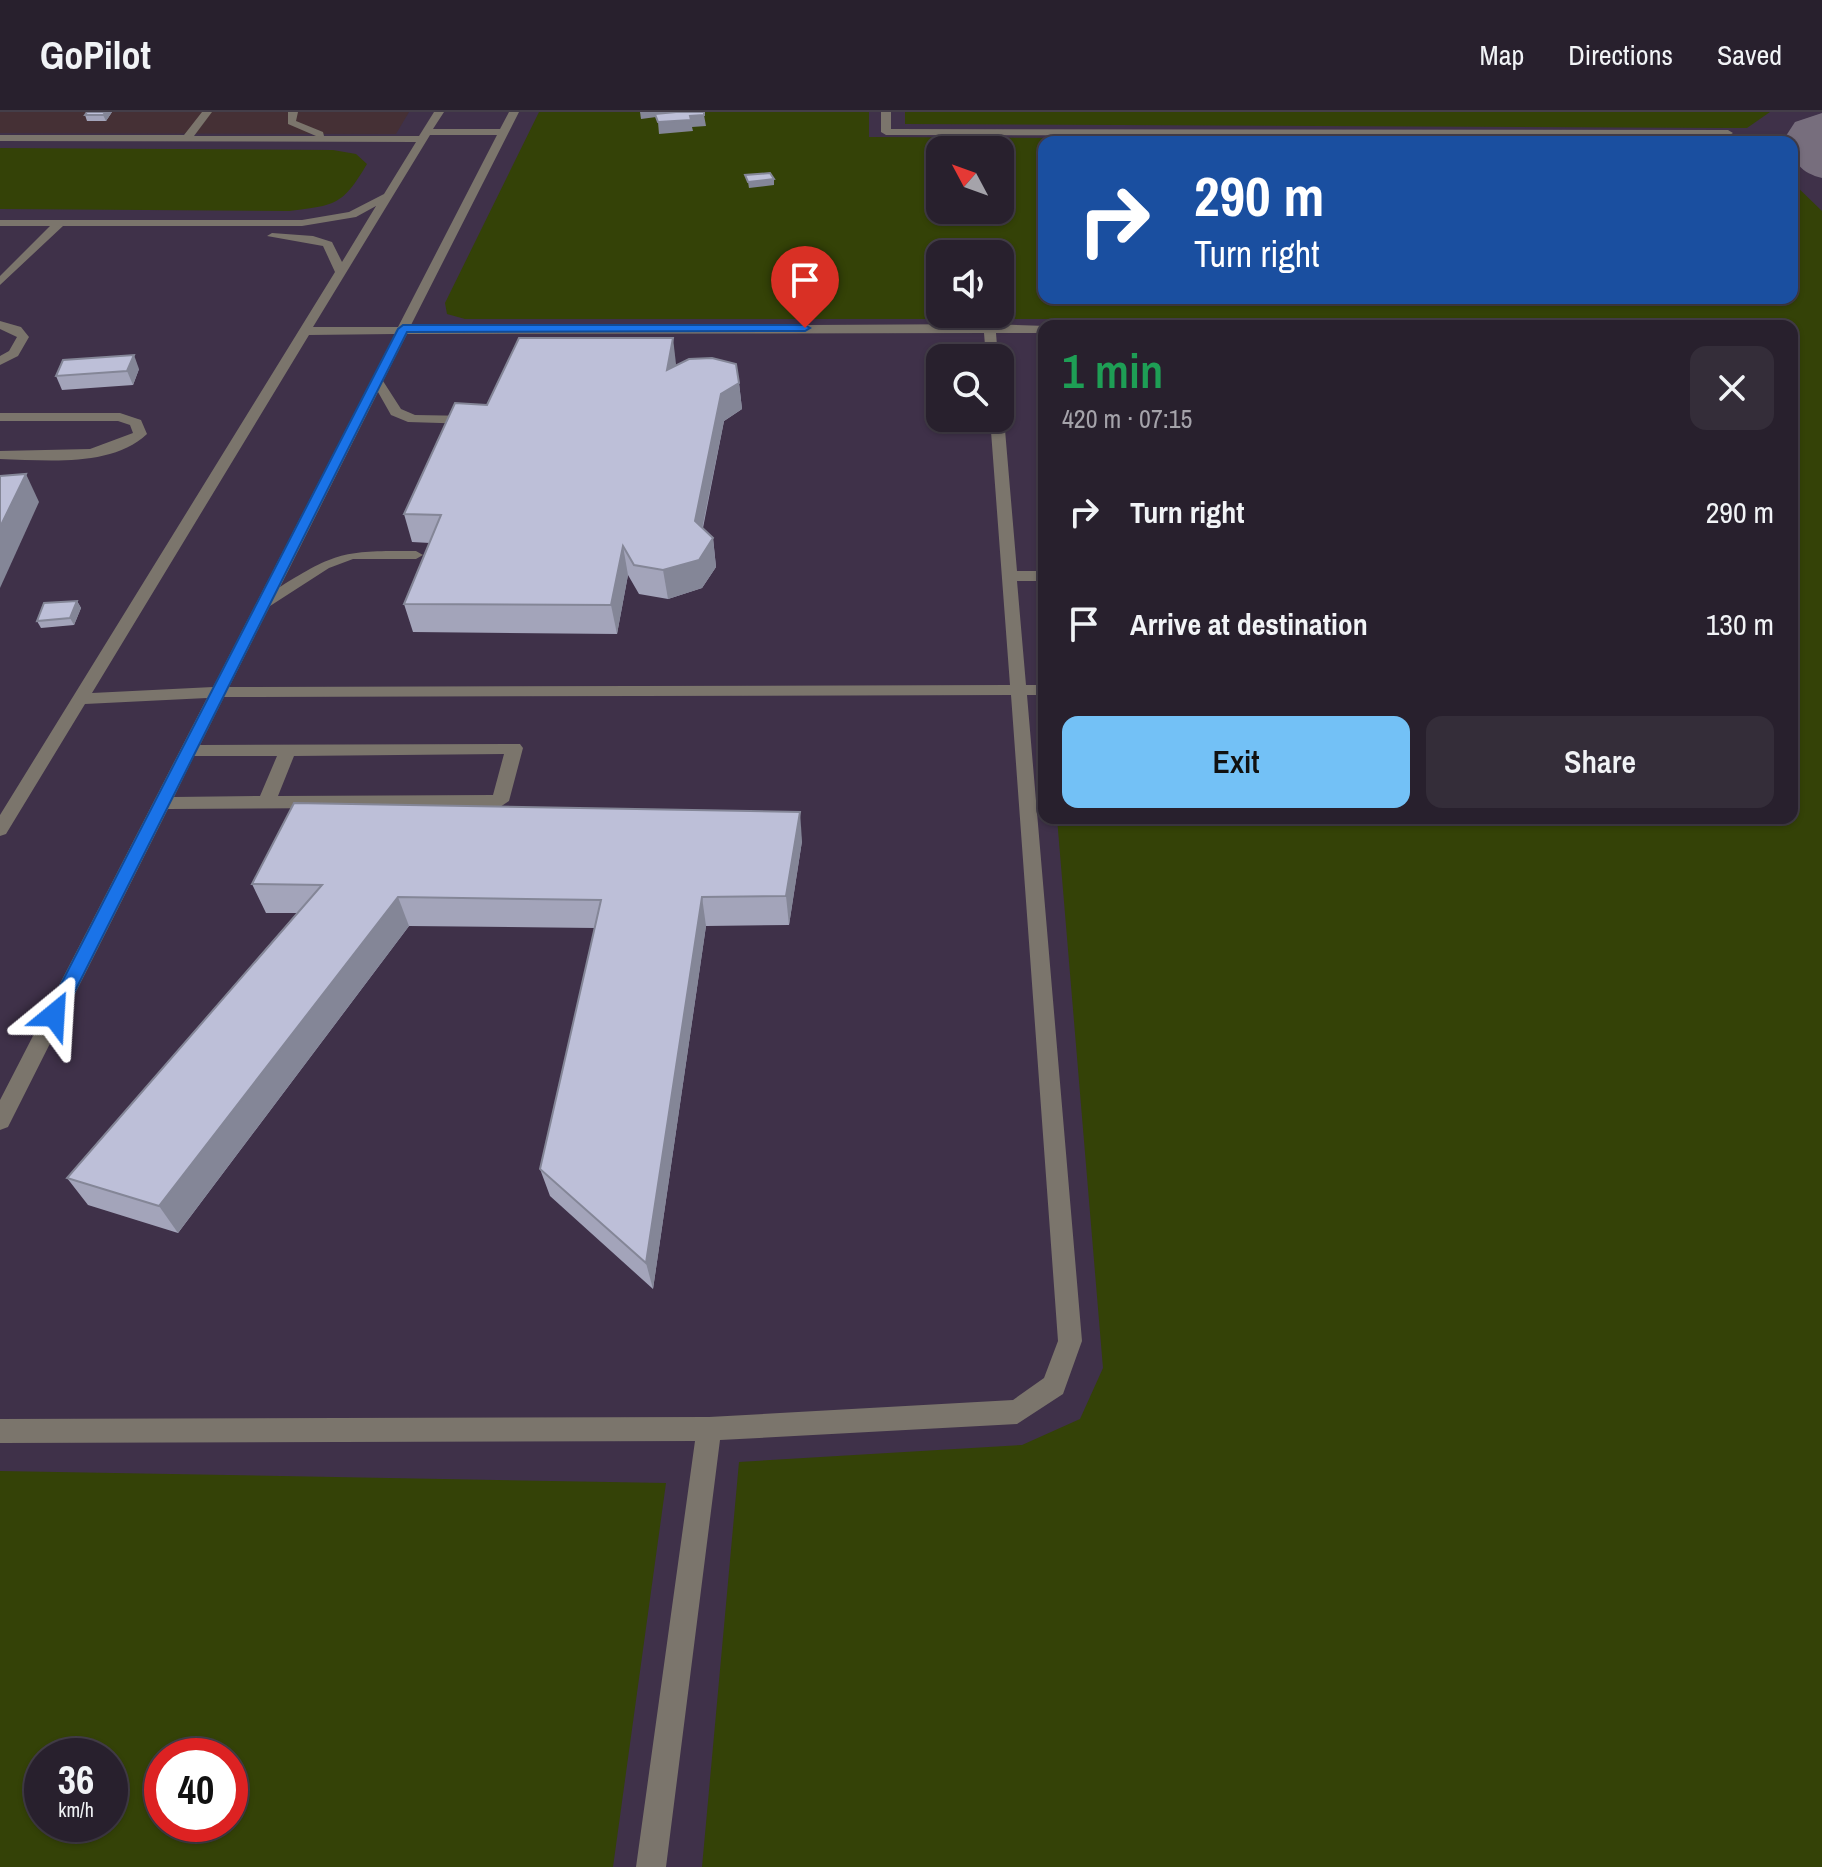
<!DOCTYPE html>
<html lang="en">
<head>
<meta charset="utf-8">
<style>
  body { margin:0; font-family:"Archivo Narrow",sans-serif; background:#342d39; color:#f1f3f6; height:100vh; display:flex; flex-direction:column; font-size:30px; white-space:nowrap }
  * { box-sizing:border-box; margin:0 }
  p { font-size:26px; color:#a5a3aa }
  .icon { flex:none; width:44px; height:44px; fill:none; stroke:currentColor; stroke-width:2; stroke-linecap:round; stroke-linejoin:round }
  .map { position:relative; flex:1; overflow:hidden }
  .panel { position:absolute; left:1038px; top:208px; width:760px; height:504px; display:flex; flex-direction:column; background:#28202d; border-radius:16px; box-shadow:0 2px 6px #0004,0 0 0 2px #443e49 }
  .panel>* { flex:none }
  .top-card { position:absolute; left:1038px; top:24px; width:760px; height:168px; border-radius:16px; box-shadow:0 2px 6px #0004,0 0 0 2px #443e49; background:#1a4fa0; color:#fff; overflow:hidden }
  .needle { width:52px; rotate:311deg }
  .fabs { position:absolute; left:926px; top:24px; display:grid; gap:16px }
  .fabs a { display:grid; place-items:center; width:88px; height:88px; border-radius:16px; background:#28202d; box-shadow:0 2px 6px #0004,0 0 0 2px #443e49; font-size:40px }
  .speed { position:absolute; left:24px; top:1626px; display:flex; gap:16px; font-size:40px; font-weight:700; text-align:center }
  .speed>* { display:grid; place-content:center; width:104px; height:104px; border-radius:50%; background:#28202d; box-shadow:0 2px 6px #0004,0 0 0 2px #443e49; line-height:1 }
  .speed small { font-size:20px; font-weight:400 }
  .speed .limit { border:12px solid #d22; background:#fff; color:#111 }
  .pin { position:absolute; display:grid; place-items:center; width:68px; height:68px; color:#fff; margin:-82px -34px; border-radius:50% 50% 50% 0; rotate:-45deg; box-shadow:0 0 8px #0007 }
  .pin .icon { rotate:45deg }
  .me { position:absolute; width:88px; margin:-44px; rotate:27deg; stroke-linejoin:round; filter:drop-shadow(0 0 6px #0008) }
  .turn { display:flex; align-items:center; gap:28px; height:168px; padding:0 24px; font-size:36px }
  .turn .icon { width:104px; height:104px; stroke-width:2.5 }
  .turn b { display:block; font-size:56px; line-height:68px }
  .round { display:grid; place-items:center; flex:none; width:84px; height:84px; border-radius:16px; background:#342d39 }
  .summary { display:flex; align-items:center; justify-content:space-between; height:136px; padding:0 24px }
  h1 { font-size:48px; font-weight:600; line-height:60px; color:#1e9e55 }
  .primary-button { display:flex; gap:16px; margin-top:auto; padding:16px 24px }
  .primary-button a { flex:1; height:92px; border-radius:16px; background:#73c1f6; color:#111; font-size:32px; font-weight:600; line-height:92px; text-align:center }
  .primary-button a+a { background:#342d39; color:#f1f3f6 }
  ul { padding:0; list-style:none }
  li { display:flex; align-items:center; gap:24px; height:112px; padding:0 24px }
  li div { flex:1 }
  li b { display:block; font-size:30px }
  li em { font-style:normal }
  header { display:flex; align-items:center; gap:48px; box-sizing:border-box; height:112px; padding:0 40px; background:#28202d; border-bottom:2px solid #443e49 }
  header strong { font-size:38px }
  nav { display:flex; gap:44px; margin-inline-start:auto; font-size:28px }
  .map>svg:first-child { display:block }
  .built { fill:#3f3149; fill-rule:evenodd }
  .industrial { fill:#453035 }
  .green { fill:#344207; fill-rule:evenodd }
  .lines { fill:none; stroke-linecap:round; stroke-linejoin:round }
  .taxiway { fill:#776e7d; fill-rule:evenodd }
  .minor { fill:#7b756c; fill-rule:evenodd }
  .wall { fill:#a3a4ba }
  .shaded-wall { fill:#848697 }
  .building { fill:#bdbfd8; stroke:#848697; stroke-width:2 }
  .route { fill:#1a73e8; stroke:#114b97; stroke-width:2 }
</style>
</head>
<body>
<header>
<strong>GoPilot</strong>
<nav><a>Map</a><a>Directions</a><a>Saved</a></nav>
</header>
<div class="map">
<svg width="1822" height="1755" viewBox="0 0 1822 1755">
  <rect width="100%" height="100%" fill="#352a3c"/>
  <!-- built -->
  <path class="built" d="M 0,0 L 1822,0 L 1822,1755 L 0,1755 ZM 1044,30 L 1792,30 L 1792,186 L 1044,186 ZM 940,38 L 1000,38 L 1000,98 L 940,98 ZM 940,142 L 1000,142 L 1000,202 L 940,202 ZM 1044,214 L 1792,214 L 1792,706 L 1044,706 ZM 940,246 L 1000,246 L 1000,306 L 940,306 ZM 42,1644 L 110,1644 L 110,1712 L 42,1712 ZM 162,1644 L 230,1644 L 230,1712 L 162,1712 Z"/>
  <!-- industrial -->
  <path class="industrial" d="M 0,0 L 409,0 L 396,22 L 0,21 Z"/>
  <!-- green -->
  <g class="green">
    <path d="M 539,0 L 869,0 L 869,25 L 1754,30 L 1044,30 L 1044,186 L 1792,186 L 1792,70 L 1822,99 L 1822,1755 L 702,1755 L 739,1350 L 1022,1333 L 1080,1307 L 1103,1256 L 1057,706 L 1792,706 L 1792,214 L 1336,214 L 1333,207 L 465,207 L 447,202 L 445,191 ZM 940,38 L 1000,38 L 1000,98 L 940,98 ZM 940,142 L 1000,142 L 1000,202 L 940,202 Z"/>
    <path d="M 905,0 L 1770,0 L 1747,16 L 1724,16 L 905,12 Z"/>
    <path d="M 0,36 L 333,38 L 356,42 L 367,52 C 342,94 336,93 289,99 L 0,97 Z"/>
    <path d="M 0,1359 L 666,1371 L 613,1755 L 0,1755 ZM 42,1644 L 110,1644 L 110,1712 L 42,1712 ZM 162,1644 L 230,1644 L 230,1712 L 162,1712 Z"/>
  </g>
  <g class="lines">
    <!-- taxiway -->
    <path class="taxiway" d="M 1822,1 L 1822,66 C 1802,61 1792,51 1792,30 L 1782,30 L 1795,10 Z"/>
    <!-- minor -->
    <g class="minor">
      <path d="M 202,0 L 212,0 L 194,24 L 316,24 L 288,12 L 288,0 L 298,0 L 296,9 L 323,20 L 324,24 L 419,24 L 434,0 L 444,0 L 433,17 L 500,17 L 509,0 L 519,0 L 410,215 L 990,212 L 1047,214 L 1044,221 L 996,221 L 998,246 L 986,246 L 984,221 L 407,222 L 383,269 L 401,297 L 415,303 L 473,304 L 480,308 L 473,312 L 408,310 L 391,303 L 378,280 L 280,475 C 338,438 348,439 416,439 L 423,443 L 416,447 L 353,447 L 329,456 L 270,494 L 229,575 L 1010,573 L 990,306 L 1000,306 L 1000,303 L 1004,306 L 1017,459 L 1044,459 L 1044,469 L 1017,469 L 1026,573 L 1044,573 L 1044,583 L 1027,583 L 1082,1229 L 1063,1282 L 1017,1312 L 720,1328 L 666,1755 L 636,1755 L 695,1329 L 0,1331 L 0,1307 L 709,1305 L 1013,1288 L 1044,1266 L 1058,1229 L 1011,583 L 224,585 L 200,633 L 520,632 L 523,636 L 509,689 L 500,695 L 168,697 L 8,1015 L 0,1018 L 0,988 L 207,586 L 85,592 L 6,722 L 0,724 L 0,703 L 335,160 L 323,134 L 267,124 L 272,121 L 313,124 L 332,130 L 342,150 L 376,94 L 356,105 L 302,114 L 63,114 L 0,173 L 0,164 L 50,114 L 0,114 L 0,108 L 302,108 L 349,100 L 384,82 L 416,30 L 0,29 L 0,23 L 184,23 ZM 430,23 L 497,23 L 398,215 L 313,215 ZM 395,222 L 213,575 L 92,581 L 309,223 ZM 504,642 L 493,683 L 278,684 L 294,644 ZM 194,644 L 277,644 L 260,684 L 174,685 Z"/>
      <path d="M 881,0 L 891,0 L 891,17 L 1728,18 L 1733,21 L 1728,24 L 886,23 L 881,20 Z"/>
      <path d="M 0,209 L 21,215 L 29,225 L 18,244 L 0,253 L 0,244 L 9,239 L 17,225 L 0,217 Z"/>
      <path d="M 0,301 L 120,301 L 141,308 L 147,322 C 111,356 45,348 0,347 L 0,339 L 90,337 L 133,321 L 130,313 L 118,309 L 0,309 Z"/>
    </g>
  </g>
  <!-- wall -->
  <g class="wall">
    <path d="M 112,0 L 106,9 L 87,9 L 85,3 Z"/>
    <path d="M 676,254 L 739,271 L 742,297 L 724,309 L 703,416 L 713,426 L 716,455 L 702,476 L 668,487 L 639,482 L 628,463 L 617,522 L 413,520 L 404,492 L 430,431 L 412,430 L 404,402 L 487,293 Z"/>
    <path d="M 139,257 L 133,273 L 62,278 L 56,264 Z"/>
    <path d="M 77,489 L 81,496 L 74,513 L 41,516 L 37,509 Z"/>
    <path d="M 802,729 L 789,813 L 706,814 L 653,1177 L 550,1084 L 540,1057 L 595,816 L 409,814 L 178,1121 L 88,1093 L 67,1066 L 297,801 L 266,801 L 252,772 Z"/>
  </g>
  <!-- shaded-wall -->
  <g class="shaded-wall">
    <path d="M 106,0 L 112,0 L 106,9 L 103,3 Z"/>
    <path d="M 640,0 L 695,0 L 641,7 Z"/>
    <path d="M 704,3 L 706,14 L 692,15 L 693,19 L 659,22 L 658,10 L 690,4 Z"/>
    <path d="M 774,67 L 774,73 L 749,76 L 748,70 Z"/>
    <path d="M 673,226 L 676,252 L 671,285 L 667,258 Z"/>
    <path d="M 134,243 L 139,257 L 133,273 L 127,259 Z"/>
    <path d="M 739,271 L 742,297 L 724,309 L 698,437 L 695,409 L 721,282 Z"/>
    <path d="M 26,362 L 39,390 L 0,476 L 0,415 Z"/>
    <path d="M 713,426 L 716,455 L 702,476 L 668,487 L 663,458 Z"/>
    <path d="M 623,434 L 628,463 L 617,522 L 611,493 Z"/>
    <path d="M 77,489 L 81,496 L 74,513 L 70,506 Z"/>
    <path d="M 800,700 L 802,729 L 789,813 L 786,784 Z"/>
    <path d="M 398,785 L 409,814 L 178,1121 L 159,1094 Z"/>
    <path d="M 702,785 L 706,814 L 653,1177 L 646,1151 Z"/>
  </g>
  <!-- building -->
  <g class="building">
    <path d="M 87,0 L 106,0 L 103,3 L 85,3 Z"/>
    <path d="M 676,0 L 704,0 L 704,3 L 690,4 L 691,8 L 658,10 L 655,2 Z"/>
    <path d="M 770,61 L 774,67 L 748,70 L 745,63 Z"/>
    <path d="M 519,226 L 673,226 L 667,258 L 689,247 L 712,246 L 736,252 L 739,271 L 721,282 L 695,409 L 713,426 L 699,448 L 663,458 L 634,453 L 623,434 L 611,493 L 404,492 L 441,403 L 404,402 L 455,291 L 487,293 Z"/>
    <path d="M 134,243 L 127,259 L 56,264 L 63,248 Z"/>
    <path d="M 26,362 L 0,415 L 0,364 Z"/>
    <path d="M 77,489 L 70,506 L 37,509 L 44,491 Z"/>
    <path d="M 294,691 L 800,700 L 786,784 L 702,785 L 646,1151 L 540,1057 L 601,788 L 398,785 L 159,1094 L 67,1066 L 322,773 L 252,772 Z"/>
  </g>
  <!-- route -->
  <path class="route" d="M 403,213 L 805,213 L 810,216 L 805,219 L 407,220 L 63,903 L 54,910 L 47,908 L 45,903 L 398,217 Z"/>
</svg>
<div class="fabs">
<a><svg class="needle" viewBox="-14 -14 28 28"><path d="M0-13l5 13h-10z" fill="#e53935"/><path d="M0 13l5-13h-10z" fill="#a5a3aa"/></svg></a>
<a><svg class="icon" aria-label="sound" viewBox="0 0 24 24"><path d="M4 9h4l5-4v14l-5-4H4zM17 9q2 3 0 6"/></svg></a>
<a><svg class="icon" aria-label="search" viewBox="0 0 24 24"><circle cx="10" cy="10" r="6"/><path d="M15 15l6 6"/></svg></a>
</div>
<div class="speed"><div>36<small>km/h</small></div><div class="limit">40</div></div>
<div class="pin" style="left:805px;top:216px;background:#d93025"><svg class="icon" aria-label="arrive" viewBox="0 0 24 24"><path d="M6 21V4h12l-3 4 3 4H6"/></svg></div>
<svg class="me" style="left:54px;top:903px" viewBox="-20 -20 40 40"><path d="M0-17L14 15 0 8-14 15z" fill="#1a73e8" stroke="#fff" stroke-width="4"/></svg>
<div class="top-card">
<div class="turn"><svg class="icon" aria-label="right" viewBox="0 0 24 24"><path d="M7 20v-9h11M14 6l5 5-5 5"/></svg><div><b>290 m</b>Turn right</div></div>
</div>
<section class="panel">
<div class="summary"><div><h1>1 min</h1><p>420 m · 07:15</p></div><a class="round"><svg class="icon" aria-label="close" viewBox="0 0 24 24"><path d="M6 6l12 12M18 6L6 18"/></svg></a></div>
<ul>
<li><svg class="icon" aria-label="right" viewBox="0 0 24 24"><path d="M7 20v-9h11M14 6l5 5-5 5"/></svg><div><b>Turn right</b></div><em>290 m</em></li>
<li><svg class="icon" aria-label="arrive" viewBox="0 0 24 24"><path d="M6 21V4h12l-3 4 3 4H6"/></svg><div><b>Arrive at destination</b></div><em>130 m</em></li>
</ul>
<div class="primary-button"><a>Exit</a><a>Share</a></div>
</section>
</div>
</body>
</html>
